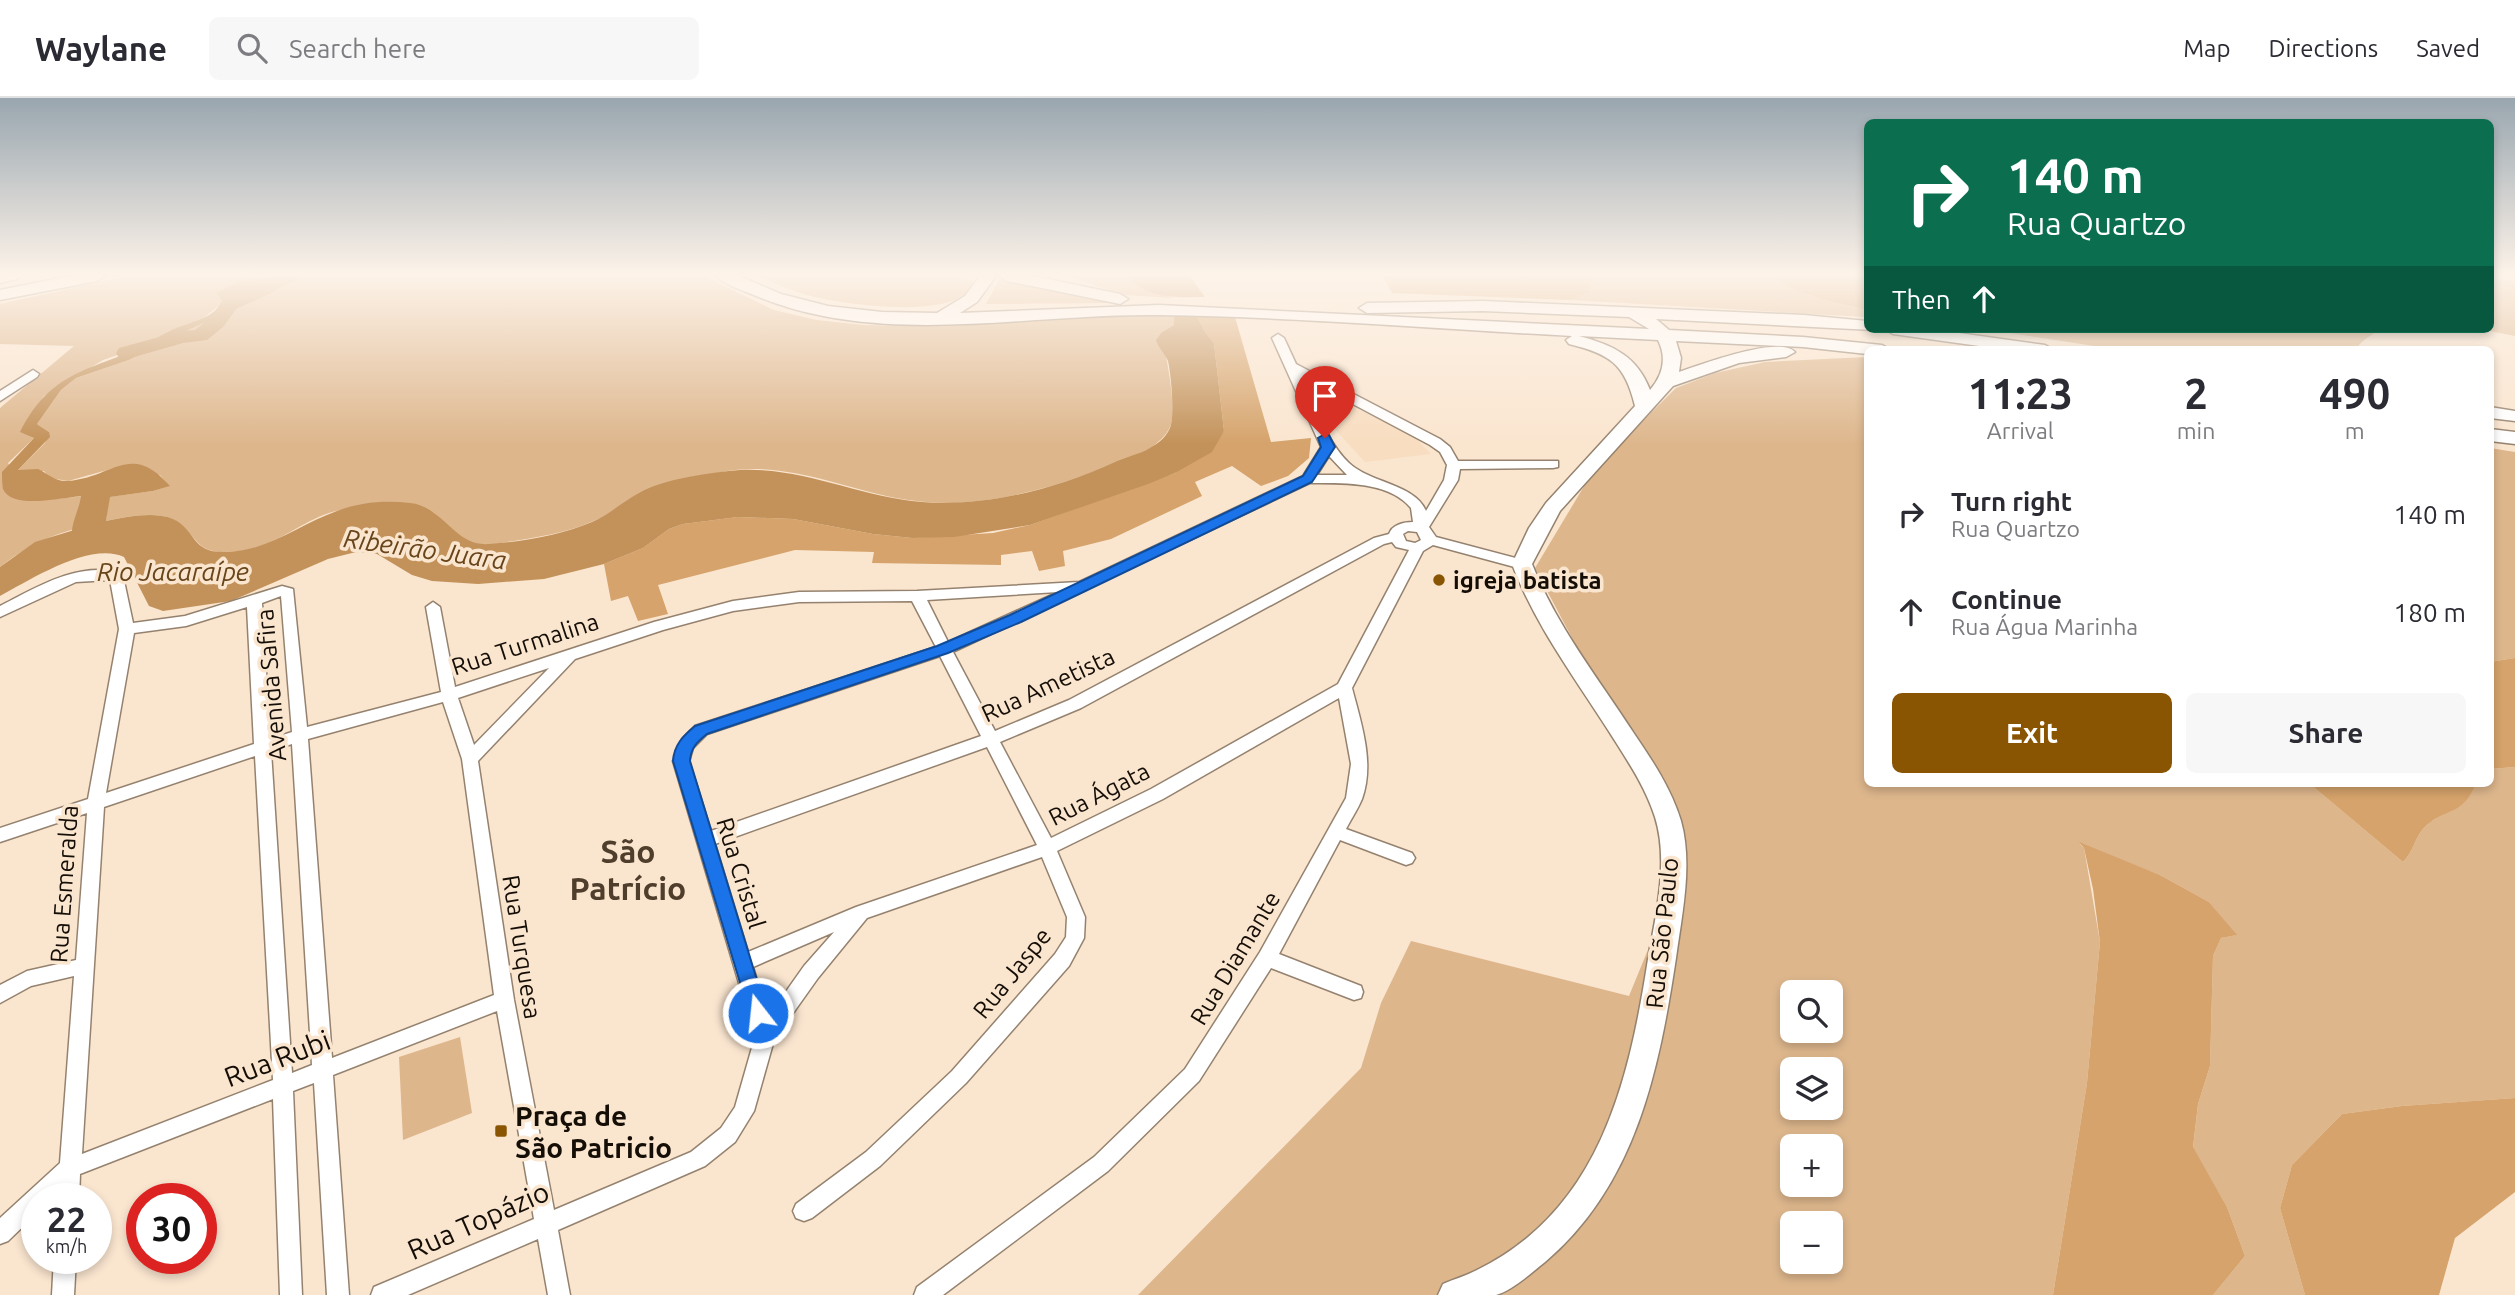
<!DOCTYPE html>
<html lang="en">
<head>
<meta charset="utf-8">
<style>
  body { margin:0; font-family:Ubuntu,sans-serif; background:#f7f7f7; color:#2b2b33; height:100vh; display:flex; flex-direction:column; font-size:26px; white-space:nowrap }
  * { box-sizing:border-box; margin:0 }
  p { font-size:23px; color:#7c7c81 }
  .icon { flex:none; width:38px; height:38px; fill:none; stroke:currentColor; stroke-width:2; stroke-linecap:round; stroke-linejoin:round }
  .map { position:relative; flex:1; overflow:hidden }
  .drawer { position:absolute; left:1864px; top:248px; width:630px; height:441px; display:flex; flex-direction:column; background:#fff; border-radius:10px; box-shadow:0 4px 10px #0003 }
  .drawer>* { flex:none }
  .top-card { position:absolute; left:1864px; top:21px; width:630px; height:214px; border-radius:10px; box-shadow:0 4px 10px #0003; background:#0b6e4f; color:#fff; overflow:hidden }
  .controls { position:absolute; left:1780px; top:882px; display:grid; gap:14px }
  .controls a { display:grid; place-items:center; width:63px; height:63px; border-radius:10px; background:#fff; box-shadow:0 4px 10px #0003; font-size:35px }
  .speed { position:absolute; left:21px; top:1085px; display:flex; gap:14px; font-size:35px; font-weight:700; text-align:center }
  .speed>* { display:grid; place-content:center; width:91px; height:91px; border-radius:50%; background:#fff; box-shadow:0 4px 10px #0003; line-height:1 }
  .speed small { font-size:18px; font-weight:400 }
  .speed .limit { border:10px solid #d22; background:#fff; color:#111 }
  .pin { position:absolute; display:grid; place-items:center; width:60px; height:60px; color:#fff; margin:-72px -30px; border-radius:50% 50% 50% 0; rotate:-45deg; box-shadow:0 0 7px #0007 }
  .pin .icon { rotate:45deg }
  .me { position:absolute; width:77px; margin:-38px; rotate:344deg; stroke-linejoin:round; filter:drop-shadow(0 0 5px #0008) }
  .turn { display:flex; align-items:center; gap:24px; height:147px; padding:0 28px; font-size:32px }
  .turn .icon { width:91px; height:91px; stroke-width:2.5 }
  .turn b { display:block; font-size:49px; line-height:60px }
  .then { display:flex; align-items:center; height:66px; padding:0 28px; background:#0003; gap:14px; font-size:26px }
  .eta { display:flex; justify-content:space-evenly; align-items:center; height:119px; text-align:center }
  .eta b { font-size:42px; font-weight:600; line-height:49px }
  .primary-button { display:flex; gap:14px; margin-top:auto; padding:14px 28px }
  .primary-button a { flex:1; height:80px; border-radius:10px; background:#8a5503; color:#fff; font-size:28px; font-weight:600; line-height:80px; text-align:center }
  .primary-button a+a { background:#f7f7f7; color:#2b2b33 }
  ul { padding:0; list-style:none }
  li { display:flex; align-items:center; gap:21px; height:98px; padding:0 28px }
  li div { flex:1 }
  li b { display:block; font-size:26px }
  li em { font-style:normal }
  header { display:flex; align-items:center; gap:42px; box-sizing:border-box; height:98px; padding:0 35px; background:#fff; border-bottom:2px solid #e1e1e2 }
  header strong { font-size:33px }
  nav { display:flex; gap:38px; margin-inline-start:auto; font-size:24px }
  .search { width:490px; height:63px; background:#f7f7f7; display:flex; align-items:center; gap:18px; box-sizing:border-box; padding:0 24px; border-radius:10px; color:#7c7c81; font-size:26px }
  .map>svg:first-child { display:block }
  .built { fill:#f8ddc0 }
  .green { fill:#ddb68c; fill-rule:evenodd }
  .forest { fill:#d5a36b }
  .water { fill:#c3925a }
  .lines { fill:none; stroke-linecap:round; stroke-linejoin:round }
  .river { fill:#c3925a; fill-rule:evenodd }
  .street-casing { stroke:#95826e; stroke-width:3 }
  .secondary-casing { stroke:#95826e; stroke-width:3 }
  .street { fill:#fff; fill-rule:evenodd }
  .secondary { fill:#fff; fill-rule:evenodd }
  .route { fill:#1a73e8; stroke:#114b97; stroke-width:2 }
  .poi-dot { fill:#8a5503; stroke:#fae5cf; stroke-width:2.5 }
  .labels { text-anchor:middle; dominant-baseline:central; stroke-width:7; stroke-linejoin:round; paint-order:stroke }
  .poi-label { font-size:24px; font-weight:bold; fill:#150e07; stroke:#fae5cf; text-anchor:start }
  .street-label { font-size:24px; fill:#150e07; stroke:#fae5cf }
  .water-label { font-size:26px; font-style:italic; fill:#68451b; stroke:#fae5cf }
  .near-street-label { font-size:28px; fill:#150e07; stroke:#fae5cf }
  .near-poi-label { font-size:28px; font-weight:bold; fill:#150e07; stroke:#fae5cf; text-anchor:start }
  .district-label { font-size:32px; font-weight:bold; fill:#4f3e2b; stroke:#fae5cf }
</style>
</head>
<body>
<header>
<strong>Waylane</strong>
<div class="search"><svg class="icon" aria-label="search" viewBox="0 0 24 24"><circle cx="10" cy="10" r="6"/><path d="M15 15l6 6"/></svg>Search here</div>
<nav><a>Map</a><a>Directions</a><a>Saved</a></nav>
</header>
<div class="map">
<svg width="2515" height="1197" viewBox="0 0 2515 1197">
  <rect width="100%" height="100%" fill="#fae5cf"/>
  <!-- built -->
  <path class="built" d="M 1325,296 L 1412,337 L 1431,356 L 1365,364 L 1313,307 L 1316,299 Z"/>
  <!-- green -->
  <g class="green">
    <path d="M 127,178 L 281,178 L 266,181 L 254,179 L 216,195 L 223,204 L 201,222 L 168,233 L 147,247 L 103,262 L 44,298 L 21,333 L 34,340 L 8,365 L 29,403 L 88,398 L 91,412 L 84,429 C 51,436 27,448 0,469 L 0,310 L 74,248 L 0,246 L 0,206 Z"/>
    <path d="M 297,178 L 704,178 L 774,212 L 817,222 L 864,227 L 920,228 L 1112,214 L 1174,217 L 1174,227 L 1162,234 C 1165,256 1178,310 1170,329 C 1166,338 1158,344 1151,350 C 1073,385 982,417 896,400 C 842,389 790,366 735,372 C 684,378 638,405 591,424 C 559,438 522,441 488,447 C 464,446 450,429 433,414 C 410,413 357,408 336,413 C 297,423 275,453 227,454 C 197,455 198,440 179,425 C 162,411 125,419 106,423 L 109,399 L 153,393 L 169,388 L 160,377 L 118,369 L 68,383 L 50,380 L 44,373 L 17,373 L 45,345 L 49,334 L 37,326 L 61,292 L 76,280 L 129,262 L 179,236 L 270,196 Z"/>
    <path d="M 758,178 L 944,178 L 972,183 L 974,186 C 957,222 854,207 820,200 C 798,196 778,187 758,178 Z"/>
    <path d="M 1068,178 L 1128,178 L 1142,190 L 1172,200 L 1124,197 Z"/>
    <path d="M 1593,178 L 1772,178 C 1797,199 1836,204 1867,212 L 1867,219 L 1571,202 L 1589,195 Z"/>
    <path d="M 2490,181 L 2515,183 L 2515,238 L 2479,231 L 2490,231 Z"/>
    <path d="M 999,182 L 1112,205 L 986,206 Z"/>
    <path d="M 2014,231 L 2388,231 C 2375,233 2363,241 2355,252 L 2120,252 L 2003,234 Z"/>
    <path d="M 1867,259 L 1867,686 L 2310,686 L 2403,764 C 2413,754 2415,740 2423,731 C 2444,708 2461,720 2476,686 L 2490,686 L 2490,671 L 2515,669 L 2515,1000 L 2402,1008 L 2342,1016 L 2292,1067 L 2280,1110 L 2305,1197 L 2213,1197 L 2245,1158 L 2227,1109 L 2193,1050 L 2198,1006 L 2210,968 L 2213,858 L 2221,840 L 2236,837 L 2209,804 L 2160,777 L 2080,746 L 2084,750 L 2100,844 L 2087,985 L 2053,1197 L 1138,1197 L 1361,970 L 1381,905 L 1411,843 L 1629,898 L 1681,771 L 1672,697 L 1581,557 L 1535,470 L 1595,370 L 1676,290 L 1715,275 L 1765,264 ZM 1792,894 L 1830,894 L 1830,933 L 1792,933 ZM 1792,971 L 1830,971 L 1830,1010 L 1792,1010 ZM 1792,1048 L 1830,1048 L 1830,1087 L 1792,1087 ZM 1792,1125 L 1830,1125 L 1830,1164 L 1792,1164 Z"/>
    <path d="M 2490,350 L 2515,354 L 2515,560 L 2490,564 Z"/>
    <path d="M 460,939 L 472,1015 L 403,1042 L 399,959 Z"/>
  </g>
  <!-- forest -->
  <g class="forest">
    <path d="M 1383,178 L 1593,178 L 1589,195 L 1571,202 L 1392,195 Z"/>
    <path d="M 1772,178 L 1867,178 L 1867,212 C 1836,204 1797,199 1772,178 Z"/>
    <path d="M 1196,216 L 1235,219 L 1271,344 L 1311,340 L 1309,360 L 1288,378 L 1261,388 L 1232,368 L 1195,384 L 1202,398 L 1111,441 L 1063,453 L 1065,468 L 1039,473 L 1032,453 L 1001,457 L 1001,467 L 872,465 L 874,454 L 795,452 L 658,487 L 668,516 L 638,523 L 628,498 L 611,503 L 604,466 L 643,450 L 669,431 L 683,426 L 738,419 L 793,421 L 873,436 L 912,440 L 993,435 L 1030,427 L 1175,375 L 1224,333 L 1214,245 L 1205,234 Z"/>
    <path d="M 2515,560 L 2515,669 L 2490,671 L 2490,564 Z"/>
    <path d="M 2310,686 L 2476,686 C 2461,721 2444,708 2423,731 C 2415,740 2413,754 2403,764 Z"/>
    <path d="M 2079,744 L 2160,777 L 2209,804 L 2237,837 L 2221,840 L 2213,858 L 2210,968 L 2198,1006 L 2193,1049 L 2227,1109 L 2245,1158 L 2213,1197 L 2053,1197 L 2087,985 L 2100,844 L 2093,791 L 2084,750 Z"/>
    <path d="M 2515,1000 L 2515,1094 L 2455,1140 L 2439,1197 L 2305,1197 L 2280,1110 L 2292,1067 L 2342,1016 L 2402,1008 Z"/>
  </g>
  <!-- water -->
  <g class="water">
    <path d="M 281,178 L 297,178 L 270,196 L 179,236 L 129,262 L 76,280 L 61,292 L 37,326 L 49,334 L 50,339 L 18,372 L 38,371 C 49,376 55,384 68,383 C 113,380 130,343 170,388 L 153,393 L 110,399 L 106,423 C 125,419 154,413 173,421 C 197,432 190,456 228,454 C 270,452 300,426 337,413 C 360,404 386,402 410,405 C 443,408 455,449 489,446 C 522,444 561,437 592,424 C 609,417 622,404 639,395 C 663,381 713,374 740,372 C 804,369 860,399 922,404 C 987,409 1055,391 1113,365 C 1133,356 1160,352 1170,330 C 1175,318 1171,276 1168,263 C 1165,255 1158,250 1156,242 L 1162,234 L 1174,227 L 1174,217 L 1196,216 L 1205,234 L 1214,245 L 1224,333 L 1212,354 L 1175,375 L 1148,386 L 1030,427 L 954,439 L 912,440 L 873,436 L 793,421 L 738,419 L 683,426 L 669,431 L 643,450 L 604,466 L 544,481 L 478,486 L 432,483 L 412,477 L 377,456 L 356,454 L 328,461 L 231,503 L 163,513 L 149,508 L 124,459 C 90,443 30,482 0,498 L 0,469 L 35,444 L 84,429 L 91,412 L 87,398 C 69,397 13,414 3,391 C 2,386 2,379 2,374 L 34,340 L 20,334 C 51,273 89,273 144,248 C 152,244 159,238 167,234 C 186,224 209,224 223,204 L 216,195 L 243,181 Z"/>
    <path d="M 1128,178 L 1190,178 L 1205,199 C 1179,199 1149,203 1128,178 Z"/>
  </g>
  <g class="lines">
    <!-- river -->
    <g class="river">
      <path d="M 272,178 L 300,178 L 297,182 L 240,206 L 223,229 L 207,242 L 183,245 L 127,261 L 119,260 L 116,255 L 119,250 L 181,233 L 195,232 L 209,221 L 226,198 Z"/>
      <path d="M 84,382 L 100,390 L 106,401 L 97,422 L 98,445 L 94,451 L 85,453 L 76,451 C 65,433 79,415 81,398 L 66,395 L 62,390 L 66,385 Z"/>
    </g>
    <!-- street casing -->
    <g class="street-casing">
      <g id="street">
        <path d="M 1278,236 L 1284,240 L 1296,266 L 1440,341 L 1450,349 L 1458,363 L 1558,363 L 1558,369 L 1553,370 L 1460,371 L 1458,382 L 1429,429 L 1436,439 L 1527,463 L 1529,466 L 1522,471 L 1433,447 L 1423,453 L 1352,590 C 1361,625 1375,665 1362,701 C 1358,711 1351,721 1346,731 L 1412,755 L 1415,760 L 1412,765 L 1406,767 L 1340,742 L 1279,856 L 1361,888 L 1363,894 L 1361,900 L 1354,902 L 1271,870 L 1199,983 L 1108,1073 L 943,1197 L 914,1197 L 917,1189 L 1094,1059 L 1185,971 L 1260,854 L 1346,700 L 1351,666 L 1339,600 L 1163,701 L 1057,753 L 1085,819 L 1084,840 L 1069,868 L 966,985 L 880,1068 L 812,1120 L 804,1123 L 796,1120 L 793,1113 L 796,1106 L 866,1054 L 952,973 L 1055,856 L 1066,839 L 1067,819 L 1042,759 L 867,820 L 818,880 L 774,942 L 754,1013 L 735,1044 L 705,1068 L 558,1132 L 570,1197 L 548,1197 L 538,1141 L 408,1197 L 371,1197 L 374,1189 L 534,1121 L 497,913 L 333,977 L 349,1197 L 327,1197 L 314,985 L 293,993 L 302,1197 L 280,1197 L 273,1001 L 80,1076 L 79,1101 L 57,1101 L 58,1095 L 52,1101 L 37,1101 L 37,1115 L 8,1143 L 0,1146 L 0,1120 L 60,1065 L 74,878 L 31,888 L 0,905 L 0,887 L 27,873 L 76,862 L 87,715 L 0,744 L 0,730 L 88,701 L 119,531 L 110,482 L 76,484 L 0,519 L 0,508 C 37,489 78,463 121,475 L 123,478 L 133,525 L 185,518 L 282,488 L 293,491 L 307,629 L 441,594 L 426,509 L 433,504 L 440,509 L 455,589 L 654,524 L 733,503 L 799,494 L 917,493 L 1079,484 L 1303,378 L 1321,349 L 1272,240 ZM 1302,279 L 1430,347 L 1440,354 L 1447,367 L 1444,382 L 1426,413 C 1415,386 1370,385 1349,365 C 1326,343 1315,307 1302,279 ZM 1329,358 L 1347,377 L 1317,377 ZM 1310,385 C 1342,385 1389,383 1411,410 L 1413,424 C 1403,424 1392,427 1389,436 L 1374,440 L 1069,602 L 995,633 L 953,554 ZM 1408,433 L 1417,434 L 1421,442 L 1415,445 L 1406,443 L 1403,436 ZM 1392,444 L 1396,449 L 1409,452 L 1338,586 L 1151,691 L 1051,740 L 1000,644 L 1081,610 L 1384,446 ZM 1058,494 L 948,544 L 927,502 ZM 281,498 L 292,634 L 270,641 L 262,505 ZM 912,503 L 936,549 L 695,628 L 682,641 L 673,663 L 755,939 L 735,1009 L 721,1030 L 691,1054 L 554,1112 L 514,902 L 478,663 L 575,561 L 663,532 L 733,513 L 799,504 ZM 247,509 L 254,646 L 106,695 L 134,535 L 186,528 ZM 940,558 L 981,638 L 711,733 L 689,663 L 693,650 L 707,636 ZM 549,570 L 474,647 L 458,600 ZM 443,604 L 462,661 L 494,897 L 332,960 L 308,641 ZM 292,646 L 312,967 L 292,975 L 271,653 ZM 987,649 L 1037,747 L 856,809 L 748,854 L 715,746 ZM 255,658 L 273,982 L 82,1056 L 104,709 ZM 834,834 L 804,868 L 768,919 L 753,869 Z"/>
        <path d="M 33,272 L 39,276 L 37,279 L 0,303 L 0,293 Z"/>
        <path d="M 54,1160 L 76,1160 L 74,1197 L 52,1197 Z"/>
      </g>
    </g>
    <!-- secondary casing -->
    <g class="secondary-casing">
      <g id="secondary">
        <path d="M 0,178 L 19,178 L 17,181 L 0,185 Z"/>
        <path d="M 70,178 L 105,178 L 97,183 L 0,202 L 0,192 Z"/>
        <path d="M 716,178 L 739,178 L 781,196 L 828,208 L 882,214 L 937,215 L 965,198 L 980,178 L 996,178 L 977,204 L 960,215 L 1159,207 L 1649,231 L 1629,219 L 1483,213 L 1367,215 L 1359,210 L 1367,205 L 1483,203 L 1804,217 L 1867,223 L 1867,231 L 1873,232 L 1656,221 L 1669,232 L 1803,239 L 1882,247 L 1891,252 L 1867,252 L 1867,256 L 1803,249 L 1676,243 L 1681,260 L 1679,274 C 1700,267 1779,237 1795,254 L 1786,259 L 1739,265 L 1673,288 L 1560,413 L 1532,466 C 1556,527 1598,580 1633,634 C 1652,662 1671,690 1681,723 C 1693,766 1682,816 1676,860 C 1659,972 1636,1087 1545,1164 C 1531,1175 1513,1192 1496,1197 C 1480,1197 1455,1197 1438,1197 L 1443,1186 C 1454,1181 1466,1178 1477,1172 C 1600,1112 1629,983 1648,861 C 1656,816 1669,764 1655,719 C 1645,688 1627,662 1610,635 C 1575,580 1535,527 1512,466 L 1529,430 L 1546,405 L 1635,308 C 1625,266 1610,256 1569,246 L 1566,242 L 1572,238 C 1435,231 1296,219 1159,217 C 1026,215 880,251 754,197 C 742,192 725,187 716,178 ZM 1579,238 L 1658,242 C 1667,260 1663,277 1650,292 C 1637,258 1613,247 1579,238 Z"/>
        <path d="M 999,178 L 1033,178 L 1120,196 L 1128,201 L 1120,206 L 1007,183 Z"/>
        <path d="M 1885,231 L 1930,231 L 2045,247 L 2054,252 L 2008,252 L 1893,236 Z"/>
        <path d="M 2490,309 L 2515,313 L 2515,323 L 2490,320 Z"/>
        <path d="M 2490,331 L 2515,334 L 2515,346 L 2490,343 Z"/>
      </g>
    </g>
    <!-- street -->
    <use href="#street" class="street"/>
    <!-- secondary -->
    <use href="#secondary" class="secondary"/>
  </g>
  <!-- sky -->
  <linearGradient id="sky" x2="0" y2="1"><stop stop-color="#99a6af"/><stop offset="0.51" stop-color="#fdf3e9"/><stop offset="1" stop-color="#fdf3e9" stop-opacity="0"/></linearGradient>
  <rect width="2515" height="346" fill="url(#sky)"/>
  <!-- route -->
  <path class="route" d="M 1325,336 L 1329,337 L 1335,349 L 1312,384 L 1021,524 L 948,555 L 707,636 C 696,645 691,650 690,663 L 767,915 L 764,921 L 758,923 L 751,921 L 673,663 C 674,647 683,638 695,628 L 937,548 L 1010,517 L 1303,378 L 1321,349 L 1318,340 Z"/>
  <!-- markers -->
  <g class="poi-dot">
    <circle cx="1439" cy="482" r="7"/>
    <rect x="494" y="1026" width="14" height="14" rx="3.5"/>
  </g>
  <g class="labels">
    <!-- poi labels -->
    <g class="poi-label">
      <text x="1453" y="482">igreja batista</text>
    </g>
    <!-- street labels -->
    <g class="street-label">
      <text transform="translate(525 546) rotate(-18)">Rua Turmalina</text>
      <text transform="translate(271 587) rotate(-95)">Avenida Safira</text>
      <text transform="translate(1048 587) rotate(-25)">Rua Ametista</text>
      <text transform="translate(1099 696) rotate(-27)">Rua Ágata</text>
      <text transform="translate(741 775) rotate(73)">Rua Cristal</text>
      <text transform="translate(64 786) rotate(-86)">Rua Esmeralda</text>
      <text transform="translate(1662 835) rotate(-84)">Rua São Paulo</text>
      <text transform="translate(522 849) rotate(81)">Rua Turquesa</text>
      <text transform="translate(1235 860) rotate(-59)">Rua Diamante</text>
      <text transform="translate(1012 875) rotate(-51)">Rua Jaspe</text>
    </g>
    <!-- water labels -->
    <g class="water-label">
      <text transform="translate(425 451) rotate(8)">Ribeirão Juara</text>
      <text x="173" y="473">Rio Jacaraípe</text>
    </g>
    <!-- near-street labels -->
    <g class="near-street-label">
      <text transform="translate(277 960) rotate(-21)">Rua Rubi</text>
      <text transform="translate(478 1122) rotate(-24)">Rua Topázio</text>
    </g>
    <!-- near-poi labels -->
    <g class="near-poi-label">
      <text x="515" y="1017">Praça de<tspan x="515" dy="32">São Patricio</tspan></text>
    </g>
    <!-- district labels -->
    <g class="district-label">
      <text x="628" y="753">São<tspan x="628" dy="37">Patrício</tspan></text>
    </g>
  </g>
</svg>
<div class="controls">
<a><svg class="icon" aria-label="search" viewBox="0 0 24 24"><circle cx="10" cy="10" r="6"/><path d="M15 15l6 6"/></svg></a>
<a><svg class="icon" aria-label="layers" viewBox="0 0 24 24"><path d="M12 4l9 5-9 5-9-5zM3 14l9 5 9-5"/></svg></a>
<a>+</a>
<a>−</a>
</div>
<div class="speed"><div>22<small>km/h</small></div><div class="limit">30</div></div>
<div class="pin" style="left:1325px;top:340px;background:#d93025"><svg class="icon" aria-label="arrive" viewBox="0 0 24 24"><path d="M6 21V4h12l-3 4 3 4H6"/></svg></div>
<svg class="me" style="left:758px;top:915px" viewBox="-20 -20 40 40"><circle r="17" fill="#1a73e8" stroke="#fff" stroke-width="3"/><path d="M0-11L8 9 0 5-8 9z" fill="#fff"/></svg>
<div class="top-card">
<div class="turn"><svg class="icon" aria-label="right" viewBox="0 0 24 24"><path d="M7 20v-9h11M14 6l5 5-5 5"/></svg><div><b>140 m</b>Rua Quartzo</div></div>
<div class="then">Then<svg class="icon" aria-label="ahead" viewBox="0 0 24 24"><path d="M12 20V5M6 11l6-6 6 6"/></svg></div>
</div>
<section class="drawer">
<div class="eta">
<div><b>11:23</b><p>Arrival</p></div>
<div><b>2</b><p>min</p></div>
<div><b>490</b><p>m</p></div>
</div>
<ul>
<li><svg class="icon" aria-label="right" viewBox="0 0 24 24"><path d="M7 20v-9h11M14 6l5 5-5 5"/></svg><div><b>Turn right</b><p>Rua Quartzo</p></div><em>140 m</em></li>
<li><svg class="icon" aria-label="ahead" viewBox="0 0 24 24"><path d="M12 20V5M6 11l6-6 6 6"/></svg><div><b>Continue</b><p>Rua Água Marinha</p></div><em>180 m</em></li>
</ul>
<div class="primary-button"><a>Exit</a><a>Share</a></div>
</section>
</div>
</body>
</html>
